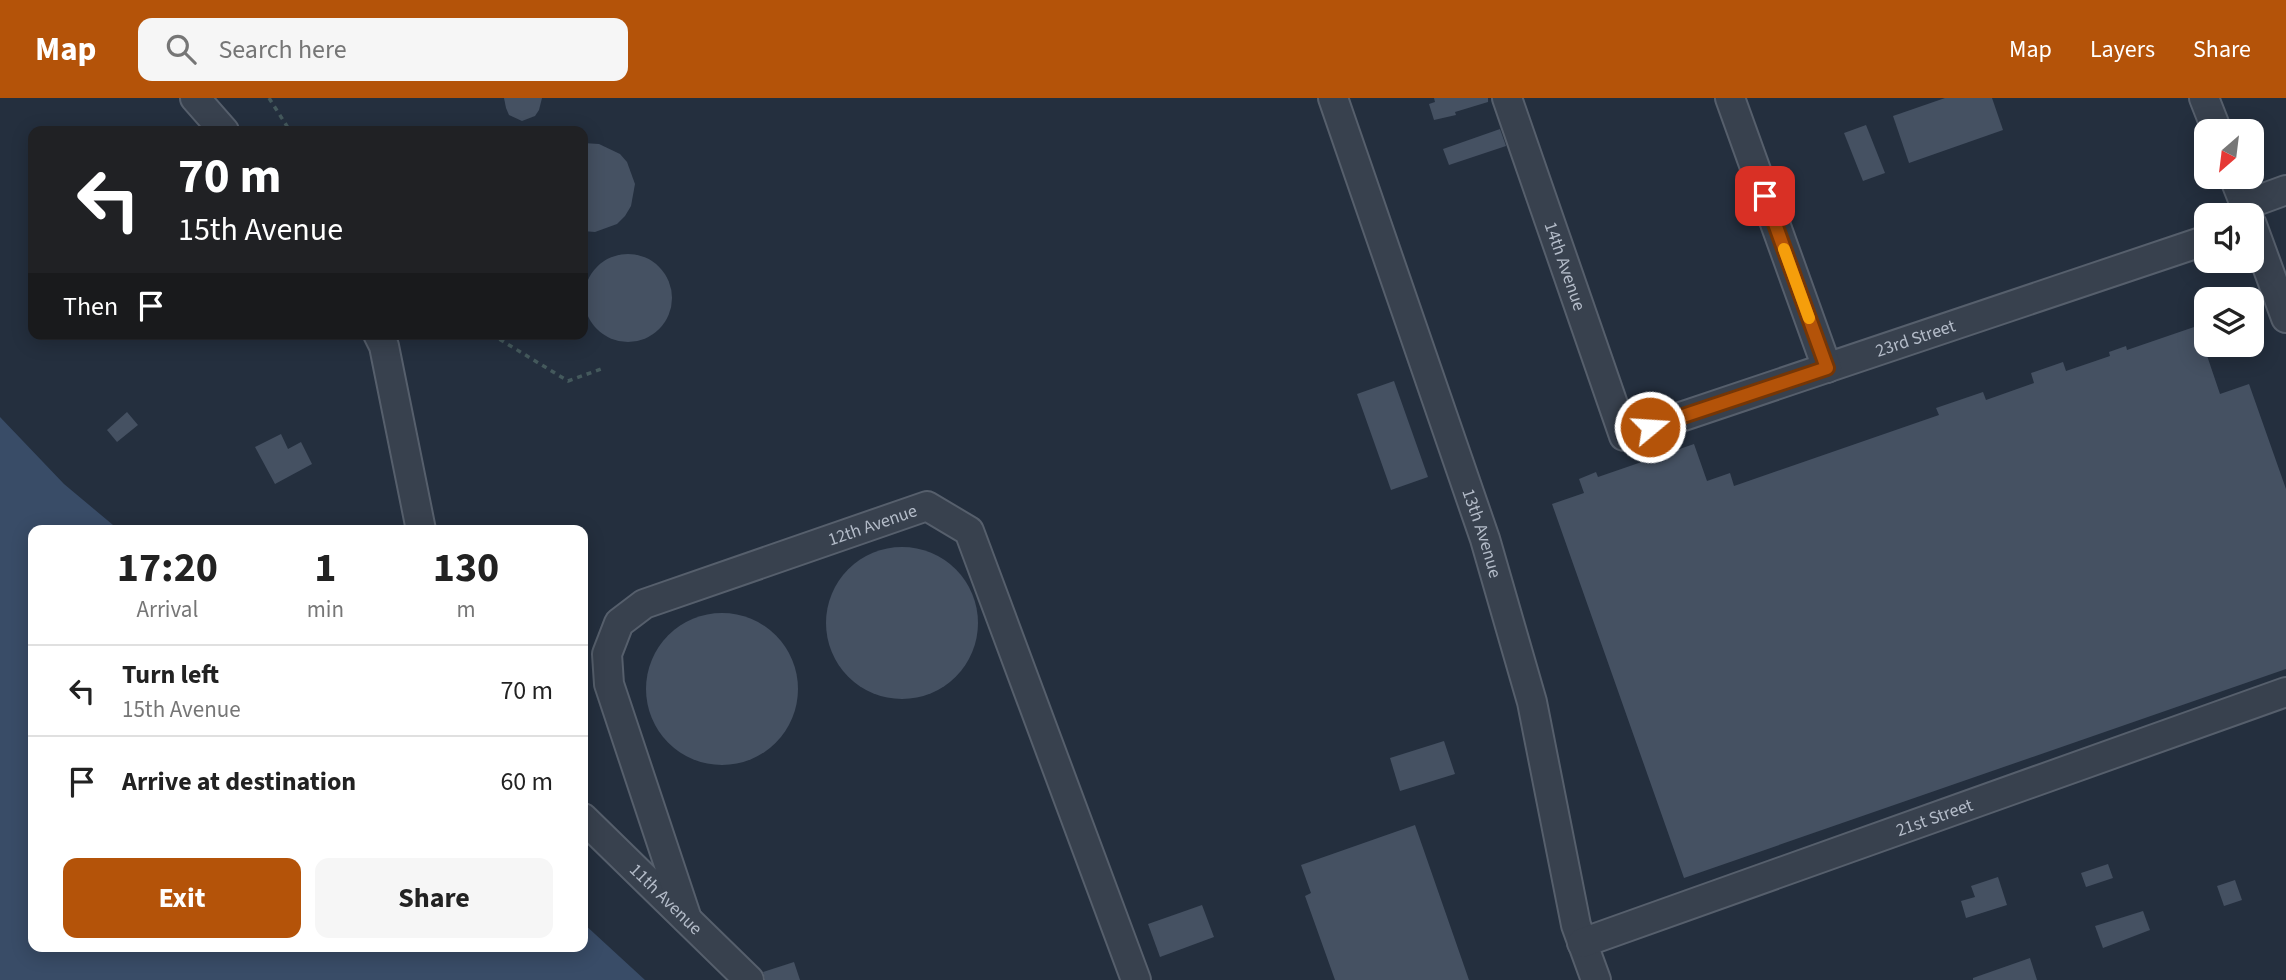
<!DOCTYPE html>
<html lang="en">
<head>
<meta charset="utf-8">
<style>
  body { margin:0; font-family:"Source Sans 3",sans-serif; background:#f6f6f6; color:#222; height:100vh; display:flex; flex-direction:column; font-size:26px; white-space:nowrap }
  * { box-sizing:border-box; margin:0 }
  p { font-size:23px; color:#767676 }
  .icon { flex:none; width:38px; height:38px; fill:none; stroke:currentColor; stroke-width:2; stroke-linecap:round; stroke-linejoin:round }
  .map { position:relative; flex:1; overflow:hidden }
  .side { position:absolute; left:28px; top:427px; width:560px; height:427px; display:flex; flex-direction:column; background:#fff; border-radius:14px; box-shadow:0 4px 18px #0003 }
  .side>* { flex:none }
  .banner { position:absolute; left:28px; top:28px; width:560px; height:214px; border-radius:14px; box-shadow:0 4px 18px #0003; background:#202124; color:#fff; overflow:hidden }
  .needle { width:46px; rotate:208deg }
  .tools { position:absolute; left:2194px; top:21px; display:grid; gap:14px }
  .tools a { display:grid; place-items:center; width:70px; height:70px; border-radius:14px; background:#fff; box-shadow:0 4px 18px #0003; font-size:35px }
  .pin { position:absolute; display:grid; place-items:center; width:60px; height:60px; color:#fff; margin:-30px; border-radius:14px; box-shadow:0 4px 10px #0006 }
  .me { position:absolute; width:77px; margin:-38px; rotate:72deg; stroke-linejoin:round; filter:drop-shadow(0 0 5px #0008) }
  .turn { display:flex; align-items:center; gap:24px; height:147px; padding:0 35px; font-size:32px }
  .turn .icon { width:91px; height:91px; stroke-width:2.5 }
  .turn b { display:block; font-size:49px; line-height:60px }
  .then { display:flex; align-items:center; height:66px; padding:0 35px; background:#0003; gap:14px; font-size:26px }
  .eta { display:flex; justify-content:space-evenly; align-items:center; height:119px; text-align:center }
  .eta b { font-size:42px; font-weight:700; line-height:49px }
  .action { display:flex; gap:14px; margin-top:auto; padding:14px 35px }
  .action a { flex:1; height:80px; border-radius:14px; background:#b45309; color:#fff; font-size:28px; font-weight:700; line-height:80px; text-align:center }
  .action a+a { background:#f6f6f6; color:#222 }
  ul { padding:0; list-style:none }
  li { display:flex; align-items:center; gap:21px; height:91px; padding:0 35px; border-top:2px solid #e0e0e0 }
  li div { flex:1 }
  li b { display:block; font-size:26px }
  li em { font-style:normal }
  header { display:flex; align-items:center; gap:42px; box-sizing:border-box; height:98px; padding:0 35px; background:#b45309; color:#fff }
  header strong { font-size:33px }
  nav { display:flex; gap:38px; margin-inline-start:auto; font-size:24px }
  .search { width:490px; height:63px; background:#f6f6f6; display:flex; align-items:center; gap:18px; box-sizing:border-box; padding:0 24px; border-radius:14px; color:#767676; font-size:26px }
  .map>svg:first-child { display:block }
  .water { fill:#394c67 }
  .building { fill:#455162 }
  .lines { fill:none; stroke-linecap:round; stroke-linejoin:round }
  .minor-casing { stroke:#565f6c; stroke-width:32 }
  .path { stroke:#44595c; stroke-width:3.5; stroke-dasharray:5 5; stroke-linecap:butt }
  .minor { stroke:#38414e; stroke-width:28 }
  .route-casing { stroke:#753606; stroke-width:18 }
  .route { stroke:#b45309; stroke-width:12 }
  .slow { stroke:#f59e0b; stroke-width:12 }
  .labels { text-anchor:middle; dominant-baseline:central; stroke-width:7; stroke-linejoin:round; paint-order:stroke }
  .street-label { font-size:18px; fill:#b4bcc9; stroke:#1d2633 }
</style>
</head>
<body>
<header>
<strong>Map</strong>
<div class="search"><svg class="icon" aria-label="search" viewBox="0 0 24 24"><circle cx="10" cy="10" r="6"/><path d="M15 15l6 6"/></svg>Search here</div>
<nav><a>Map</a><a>Layers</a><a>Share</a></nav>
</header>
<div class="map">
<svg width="2286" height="882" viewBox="0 0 2286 882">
  <rect width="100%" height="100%" fill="#242f3e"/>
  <!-- water -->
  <path class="water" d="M 0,319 L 64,386 L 119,432 L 33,432 L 33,849 L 583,849 L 583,825 L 645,882 L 0,882 Z"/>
  <!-- building -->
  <g class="building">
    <path d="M 504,0 L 542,0 L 539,12 L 535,18 L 522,23 L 509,17 L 506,10 Z"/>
    <path d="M 1434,0 L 1488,0 L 1488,4 L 1455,14 L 1456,17 L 1434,22 L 1429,6 L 1435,4 Z"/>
    <path d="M 1945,0 L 1992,0 L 2003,32 L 1909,65 L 1893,18 Z"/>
    <path d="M 1866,27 L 1885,75 L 1863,83 L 1844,35 Z"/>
    <path d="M 1500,31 L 1506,48 L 1449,67 L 1443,51 Z"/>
    <path d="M 583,45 L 599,46 L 620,56 L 627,64 L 635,86 L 631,108 L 625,118 L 617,126 L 595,134 L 583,133 Z"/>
    <circle cx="628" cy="200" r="44"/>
    <path d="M 2197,228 L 2220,296 L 2249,286 L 2286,391 L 2286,571 L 1684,780 L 1552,406 L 1584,395 L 1579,381 L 1596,374 L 1598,379 L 1694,346 L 1707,383 L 1730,375 L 1734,388 L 1939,317 L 1936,310 L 1983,294 L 1986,302 L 2034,285 L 2031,275 L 2063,264 L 2066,273 L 2110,258 L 2109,254 L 2126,248 L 2127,252 Z"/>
    <path d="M 1394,283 L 1428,379 L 1391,392 L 1357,296 Z"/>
    <path d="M 127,314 L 138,327 L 117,344 L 107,332 Z"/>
    <path d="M 281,336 L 288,351 L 301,344 L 312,366 L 275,386 L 255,349 Z"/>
    <circle cx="902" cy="525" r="76"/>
    <circle cx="722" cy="591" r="76"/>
    <path d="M 1444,643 L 1455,676 L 1400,693 L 1390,660 Z"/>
    <path d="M 1415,727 L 1469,882 L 1335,882 L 1305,798 L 1311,795 L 1301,767 Z"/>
    <path d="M 2108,766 L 2113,780 L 2086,789 L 2081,775 Z"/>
    <path d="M 1998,779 L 2007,807 L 1966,820 L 1961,803 L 1975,799 L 1971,788 Z"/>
    <path d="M 2235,782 L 2242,802 L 2224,808 L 2217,788 Z"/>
    <path d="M 1202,807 L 1214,839 L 1160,859 L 1148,826 Z"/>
    <path d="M 2143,813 L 2150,832 L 2103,850 L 2095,828 Z"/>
    <path d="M 2030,860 L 2037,882 L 1973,882 L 1973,880 Z"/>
    <path d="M 794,864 L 800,882 L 765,882 L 763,874 Z"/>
  </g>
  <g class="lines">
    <!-- minor casing -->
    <g class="minor-casing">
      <g id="minor">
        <path d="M 195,0 L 224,33"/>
        <path id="s1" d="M 1333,0 L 1485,441 L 1532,604 L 1576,827 L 1596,882"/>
        <path id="s2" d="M 1507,0 L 1624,338 L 2207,142"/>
        <path d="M 1730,0 L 1827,270"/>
        <path d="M 2204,0 L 2217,33"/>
        <path d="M 2234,79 L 2249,117"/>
        <path d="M 2238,117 L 2245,107 L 2286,92"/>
        <path d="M 2252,127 L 2286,220"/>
        <path d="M 378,236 L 384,248 L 421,432"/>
        <path id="s3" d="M 583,720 L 749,882"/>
        <path id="s4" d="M 687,821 L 609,586 L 607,556 L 619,525 L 644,506 L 927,408 L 969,433 L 1136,882"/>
        <path id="s5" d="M 1582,845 L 2286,594"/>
      </g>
    </g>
    <!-- path -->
    <g class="path">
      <path d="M 269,0 L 290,33"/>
      <path d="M 491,236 L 568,283 L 601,271"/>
    </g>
    <!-- minor -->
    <use href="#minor" class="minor"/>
  </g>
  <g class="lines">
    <!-- route casing -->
    <g class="route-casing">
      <path id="route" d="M 1650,329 L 1827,270 L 1765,98"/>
    </g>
    <!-- route -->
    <use href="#route" class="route"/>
    <!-- slow -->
    <path class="slow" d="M 1784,151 L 1809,220"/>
  </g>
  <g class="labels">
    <!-- street labels -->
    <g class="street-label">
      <text stroke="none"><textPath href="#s2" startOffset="178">14th Avenue</textPath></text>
      <text stroke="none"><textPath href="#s2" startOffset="665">23rd Street</textPath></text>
      <text stroke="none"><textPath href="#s4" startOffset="584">12th Avenue</textPath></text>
      <text stroke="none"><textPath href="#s1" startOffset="460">13th Avenue</textPath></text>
      <text stroke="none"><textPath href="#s5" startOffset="374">21st Street</textPath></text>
      <text stroke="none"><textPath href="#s3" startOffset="116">11th Avenue</textPath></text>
    </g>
  </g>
</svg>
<div class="tools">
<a><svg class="needle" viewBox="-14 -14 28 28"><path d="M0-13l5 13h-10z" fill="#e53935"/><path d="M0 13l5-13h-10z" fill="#767676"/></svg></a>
<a><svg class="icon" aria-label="sound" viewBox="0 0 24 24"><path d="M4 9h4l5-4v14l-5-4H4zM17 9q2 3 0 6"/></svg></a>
<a><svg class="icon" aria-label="layers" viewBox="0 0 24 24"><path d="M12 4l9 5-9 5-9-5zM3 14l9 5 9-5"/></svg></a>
</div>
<div class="pin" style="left:1765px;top:98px;background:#d93025"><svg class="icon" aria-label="arrive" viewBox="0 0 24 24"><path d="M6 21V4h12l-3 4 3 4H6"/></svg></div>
<svg class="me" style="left:1650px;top:329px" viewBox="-20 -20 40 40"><circle r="17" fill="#b45309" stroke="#fff" stroke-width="3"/><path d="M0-11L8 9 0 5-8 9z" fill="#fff"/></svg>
<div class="banner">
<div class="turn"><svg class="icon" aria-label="left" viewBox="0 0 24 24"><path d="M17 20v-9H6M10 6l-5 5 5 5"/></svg><div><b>70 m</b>15th Avenue</div></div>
<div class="then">Then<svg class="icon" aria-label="arrive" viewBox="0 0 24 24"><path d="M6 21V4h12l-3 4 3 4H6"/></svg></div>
</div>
<section class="side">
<div class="eta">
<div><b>17:20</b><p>Arrival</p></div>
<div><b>1</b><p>min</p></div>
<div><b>130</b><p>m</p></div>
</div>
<ul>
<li><svg class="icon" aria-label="left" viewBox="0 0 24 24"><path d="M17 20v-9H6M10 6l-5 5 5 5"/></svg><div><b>Turn left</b><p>15th Avenue</p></div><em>70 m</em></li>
<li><svg class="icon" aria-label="arrive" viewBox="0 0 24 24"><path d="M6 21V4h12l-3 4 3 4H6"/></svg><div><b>Arrive at destination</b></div><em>60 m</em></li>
</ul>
<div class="action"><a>Exit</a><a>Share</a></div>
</section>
</div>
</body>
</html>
